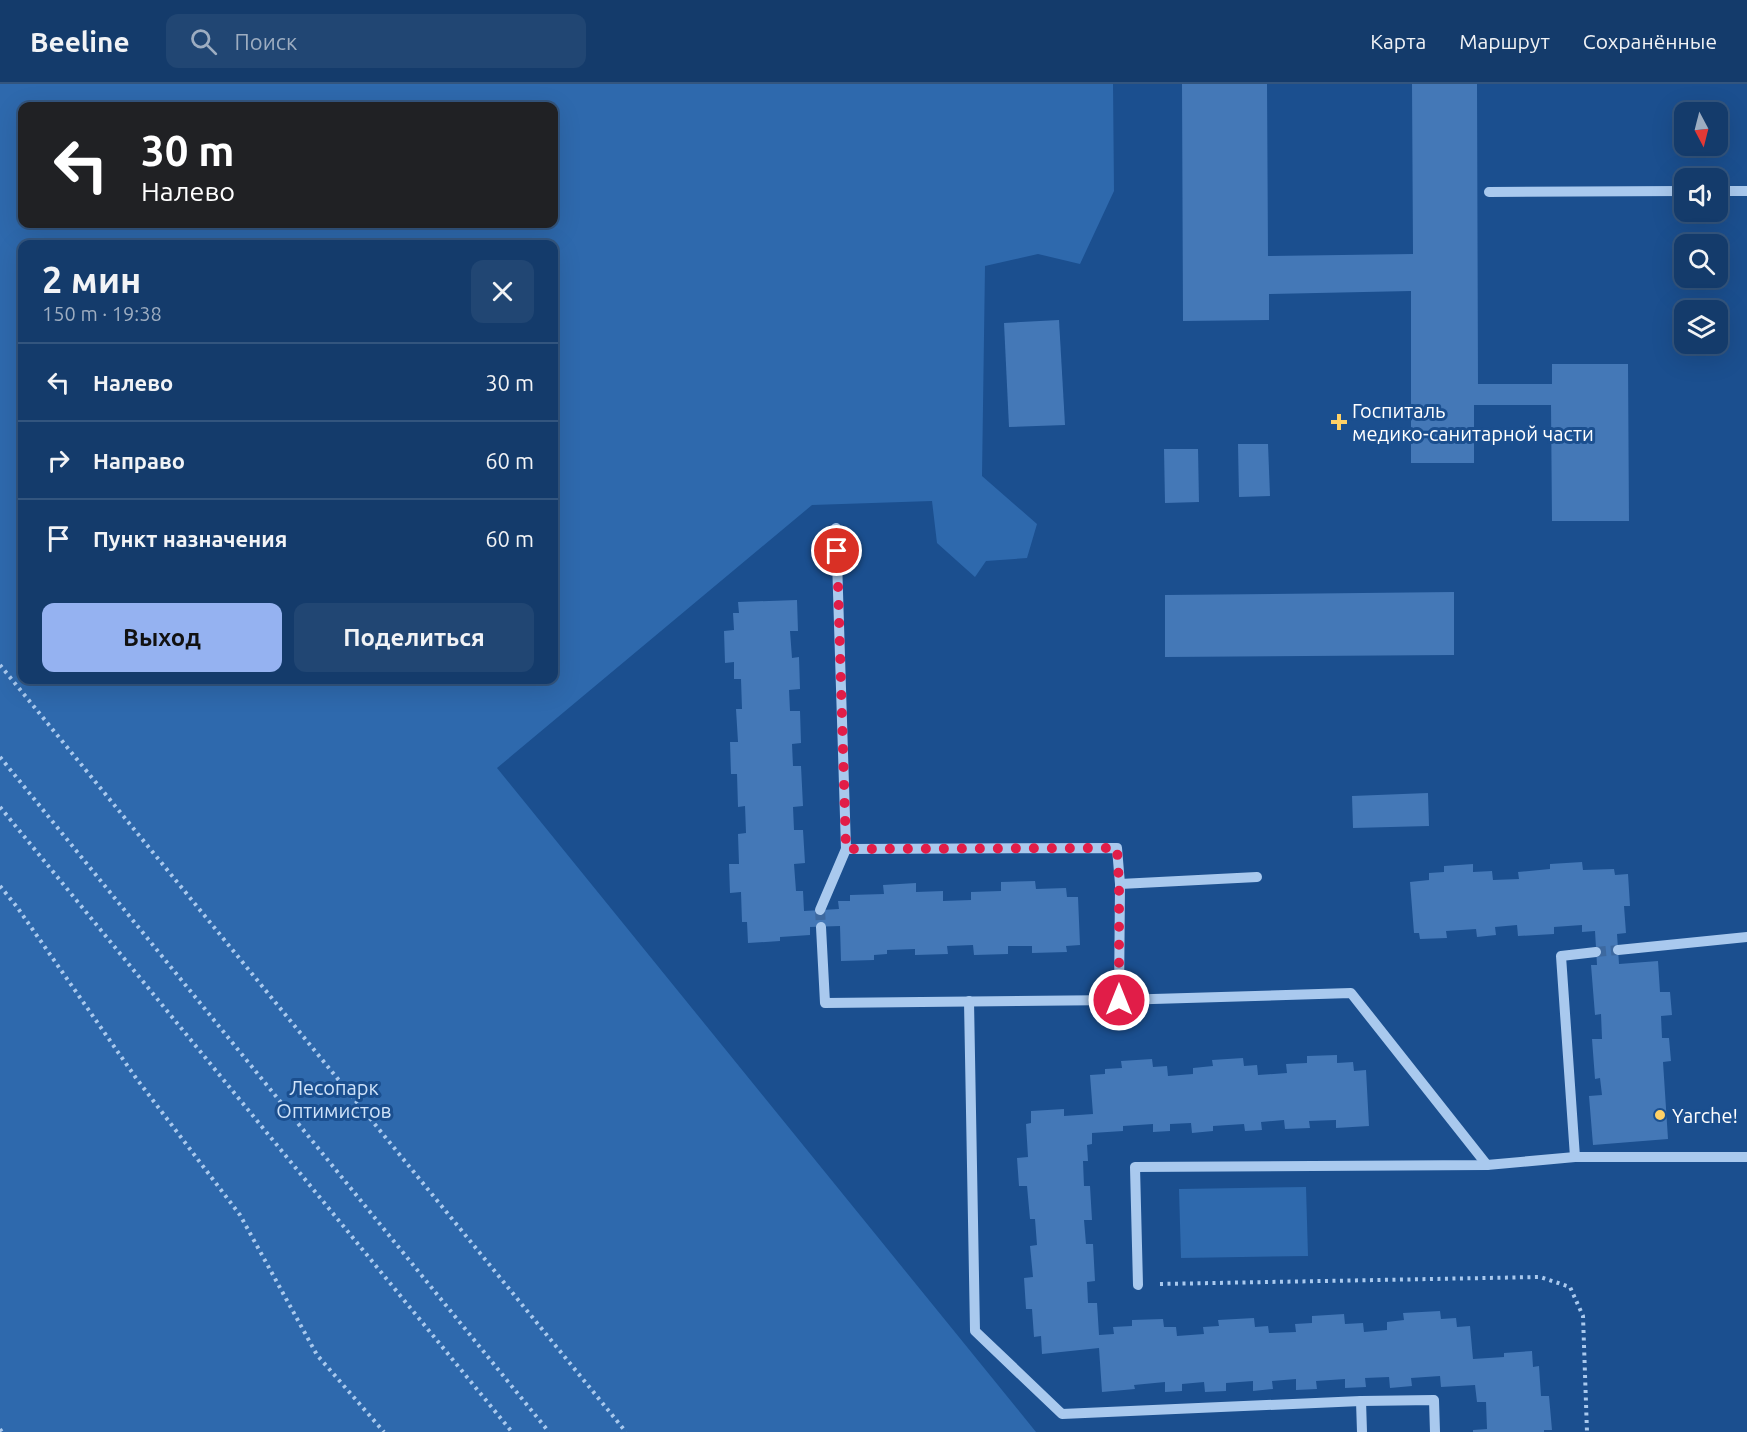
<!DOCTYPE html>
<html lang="ru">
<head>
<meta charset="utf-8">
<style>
  body { margin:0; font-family:Ubuntu,sans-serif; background:#214673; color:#f1f3f6; height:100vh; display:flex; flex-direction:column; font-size:22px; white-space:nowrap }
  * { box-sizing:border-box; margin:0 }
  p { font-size:20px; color:#9dadc1 }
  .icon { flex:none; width:33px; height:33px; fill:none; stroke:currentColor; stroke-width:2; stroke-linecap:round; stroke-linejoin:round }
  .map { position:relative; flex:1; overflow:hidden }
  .details { position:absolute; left:18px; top:156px; width:540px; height:444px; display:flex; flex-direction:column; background:#143b6b; border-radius:12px; box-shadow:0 6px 24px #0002,0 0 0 2px #33557e }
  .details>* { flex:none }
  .guide { position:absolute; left:18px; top:18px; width:540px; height:126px; border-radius:12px; box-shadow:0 6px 24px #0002,0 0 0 2px #33557e; background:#202124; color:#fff; overflow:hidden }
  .needle { width:39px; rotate:173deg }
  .buttons { position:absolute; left:1674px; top:18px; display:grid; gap:12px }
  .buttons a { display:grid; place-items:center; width:54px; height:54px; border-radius:12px; background:#143b6b; box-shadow:0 6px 24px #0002,0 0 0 2px #33557e; font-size:30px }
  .pin { position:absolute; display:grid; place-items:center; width:51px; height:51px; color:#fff; margin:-26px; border:3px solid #fff; border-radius:50%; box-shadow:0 2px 6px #0007 }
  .me { position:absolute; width:66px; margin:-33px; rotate:0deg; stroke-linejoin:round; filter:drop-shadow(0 0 4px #0008) }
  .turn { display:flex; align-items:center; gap:21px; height:126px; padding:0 24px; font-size:27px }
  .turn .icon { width:78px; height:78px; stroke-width:2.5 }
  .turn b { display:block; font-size:42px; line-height:51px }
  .round { display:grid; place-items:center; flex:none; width:63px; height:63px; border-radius:12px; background:#214673 }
  .headline { display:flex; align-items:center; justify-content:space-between; height:102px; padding:0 24px }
  h1 { font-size:36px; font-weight:700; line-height:45px }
  .cta { display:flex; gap:12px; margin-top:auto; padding:12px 24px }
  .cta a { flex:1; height:69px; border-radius:12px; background:#95b2f1; color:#111; font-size:24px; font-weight:700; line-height:69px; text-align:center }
  .cta a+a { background:#214673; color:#f1f3f6 }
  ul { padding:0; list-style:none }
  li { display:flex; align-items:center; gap:18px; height:78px; padding:0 24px; border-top:2px solid #33557e }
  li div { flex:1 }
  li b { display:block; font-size:22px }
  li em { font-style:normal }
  header { display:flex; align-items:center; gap:36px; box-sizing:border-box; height:84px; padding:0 30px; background:#143b6b; border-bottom:2px solid #33557e }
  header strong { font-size:28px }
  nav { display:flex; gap:33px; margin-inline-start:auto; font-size:21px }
  .search { width:420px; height:54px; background:#214673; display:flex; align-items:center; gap:15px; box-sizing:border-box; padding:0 21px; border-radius:12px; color:#9dadc1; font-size:22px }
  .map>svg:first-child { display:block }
  .green { fill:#2e69ad; fill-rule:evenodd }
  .building { fill:#4478b7 }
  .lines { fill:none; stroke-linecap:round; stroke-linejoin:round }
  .minor-tunnel { stroke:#3d69a0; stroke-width:10; stroke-dasharray:10 5; stroke-linecap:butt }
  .path { stroke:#a9c9ee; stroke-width:4; stroke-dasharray:3 4.5; stroke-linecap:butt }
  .minor { stroke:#a9c9ee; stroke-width:10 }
  .route { stroke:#e11d48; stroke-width:10; stroke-dasharray:0 18 }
  .poi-dot { fill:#ffd166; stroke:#1b4f8f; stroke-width:2 }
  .labels { text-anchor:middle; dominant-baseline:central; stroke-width:6; stroke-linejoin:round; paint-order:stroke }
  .poi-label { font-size:20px; fill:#fff; stroke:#1b4f8f; text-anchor:start }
  .park-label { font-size:20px; fill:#cfe3fa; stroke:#1b4f8f }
</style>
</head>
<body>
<header>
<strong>Beeline</strong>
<div class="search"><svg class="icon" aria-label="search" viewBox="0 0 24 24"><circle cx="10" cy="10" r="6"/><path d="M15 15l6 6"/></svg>Поиск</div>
<nav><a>Карта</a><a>Маршрут</a><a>Сохранённые</a></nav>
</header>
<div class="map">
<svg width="1747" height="1348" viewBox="0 0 1747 1348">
  <rect width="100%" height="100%" fill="#1b4f8f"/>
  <!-- green -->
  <g class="green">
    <path d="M 0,0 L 1113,0 L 1114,107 L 1080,180 L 1038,170 L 985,182 L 982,392 L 1037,440 L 1027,474 L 986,477 L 975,493 L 937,459 L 932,417 L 812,421 L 497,684 L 1036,1348 L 0,1348 ZM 22,22 L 554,22 L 554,140 L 22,140 ZM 22,160 L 554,160 L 554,596 L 22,596 Z"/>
    <path d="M 1306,1103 L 1308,1172 L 1181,1174 L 1179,1105 Z"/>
  </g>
  <!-- building -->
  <g class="building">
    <path d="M 1182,0 L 1267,0 L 1268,172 L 1413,170 L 1412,0 L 1477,0 L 1478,300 L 1552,300 L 1552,280 L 1628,280 L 1629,437 L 1552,437 L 1551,321 L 1474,321 L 1474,379 L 1411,379 L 1411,207 L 1269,210 L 1269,236 L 1183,237 Z"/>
    <path d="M 1059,236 L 1065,341 L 1009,343 L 1004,239 Z"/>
    <path d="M 1238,360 L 1268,360 L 1270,412 L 1239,413 Z"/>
    <path d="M 1164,365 L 1198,365 L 1199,418 L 1165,419 Z"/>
    <path d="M 1454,508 L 1454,571 L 1165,573 L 1165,511 Z"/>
    <path d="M 797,516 L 798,547 L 790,547 L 792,574 L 799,573 L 800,605 L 789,606 L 790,627 L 800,627 L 801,659 L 792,660 L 793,682 L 801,682 L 803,722 L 793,723 L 794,746 L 803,746 L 805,779 L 794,780 L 796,807 L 803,807 L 804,827 L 839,825 L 838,817 L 850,817 L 850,811 L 884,810 L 883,801 L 916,799 L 916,808 L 943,807 L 943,817 L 971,816 L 971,808 L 1001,807 L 1001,798 L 1035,797 L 1036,805 L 1066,804 L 1067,813 L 1078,813 L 1080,861 L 1066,862 L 1067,868 L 1032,869 L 1032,862 L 1008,862 L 1008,870 L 974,871 L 973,861 L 947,862 L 948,870 L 915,871 L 915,865 L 887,866 L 887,870 L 874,871 L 874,876 L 841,877 L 840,842 L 810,843 L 810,851 L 780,853 L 780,857 L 748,859 L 747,838 L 742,838 L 741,808 L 730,809 L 729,780 L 739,780 L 738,750 L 746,749 L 745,722 L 738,723 L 737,690 L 731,690 L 730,658 L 738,658 L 736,625 L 742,625 L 741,595 L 734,595 L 734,578 L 725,579 L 724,547 L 734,546 L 733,529 L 739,529 L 738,518 Z"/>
    <path d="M 1428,709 L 1429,742 L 1353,744 L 1352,712 Z"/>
    <path d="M 1582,778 L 1583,786 L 1614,785 L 1615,791 L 1628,790 L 1630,822 L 1624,822 L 1626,849 L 1617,850 L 1619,880 L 1658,877 L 1660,908 L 1670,908 L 1672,931 L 1661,932 L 1662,954 L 1669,954 L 1671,977 L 1663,978 L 1668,1055 L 1593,1061 L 1589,1012 L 1602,1011 L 1600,994 L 1595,995 L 1592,955 L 1602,955 L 1601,930 L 1595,931 L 1591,881 L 1597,881 L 1595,847 L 1582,848 L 1582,841 L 1554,843 L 1554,850 L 1518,852 L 1517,841 L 1495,843 L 1496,851 L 1477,853 L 1476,845 L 1446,847 L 1447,854 L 1420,855 L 1419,849 L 1414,849 L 1410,798 L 1429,796 L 1429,789 L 1444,788 L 1444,782 L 1473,780 L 1473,788 L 1492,787 L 1493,796 L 1519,795 L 1518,788 L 1550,785 L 1550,780 Z"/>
    <path d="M 1337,971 L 1337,979 L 1353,978 L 1354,987 L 1366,986 L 1369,1042 L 1336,1044 L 1336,1036 L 1309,1037 L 1310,1044 L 1285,1045 L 1284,1036 L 1261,1038 L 1262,1046 L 1245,1047 L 1244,1040 L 1213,1042 L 1213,1047 L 1192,1049 L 1191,1039 L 1170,1040 L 1170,1047 L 1153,1048 L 1153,1040 L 1123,1042 L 1123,1047 L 1092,1049 L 1092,1060 L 1087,1061 L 1088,1077 L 1083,1077 L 1084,1102 L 1090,1102 L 1092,1136 L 1084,1136 L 1086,1160 L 1093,1160 L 1095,1197 L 1087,1198 L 1088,1219 L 1097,1219 L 1099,1251 L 1114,1250 L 1113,1243 L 1132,1242 L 1132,1236 L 1163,1235 L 1164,1243 L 1176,1243 L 1177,1252 L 1204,1250 L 1203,1243 L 1219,1242 L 1218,1236 L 1254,1234 L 1255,1243 L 1268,1242 L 1269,1249 L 1296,1248 L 1295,1240 L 1312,1239 L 1312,1232 L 1344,1230 L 1345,1240 L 1363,1239 L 1364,1248 L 1387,1246 L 1387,1238 L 1404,1236 L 1403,1229 L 1440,1227 L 1441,1235 L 1456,1234 L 1457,1243 L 1470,1242 L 1473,1275 L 1504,1273 L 1504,1269 L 1532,1267 L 1533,1283 L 1539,1282 L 1541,1312 L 1549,1312 L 1552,1346 L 1544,1346 L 1544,1348 L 1473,1348 L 1473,1346 L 1487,1345 L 1486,1318 L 1477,1318 L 1475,1301 L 1441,1303 L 1440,1292 L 1411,1294 L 1412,1302 L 1390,1304 L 1389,1293 L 1365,1294 L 1366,1303 L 1345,1304 L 1345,1295 L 1316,1297 L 1317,1305 L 1296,1306 L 1296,1295 L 1272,1297 L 1273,1305 L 1253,1307 L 1253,1297 L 1226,1299 L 1226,1307 L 1205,1308 L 1204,1298 L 1182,1300 L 1182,1307 L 1165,1308 L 1165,1298 L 1134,1301 L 1135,1305 L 1102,1308 L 1099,1264 L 1042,1270 L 1041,1252 L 1034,1253 L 1032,1225 L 1026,1225 L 1024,1194 L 1033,1193 L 1030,1162 L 1037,1161 L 1035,1135 L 1030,1135 L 1027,1102 L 1019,1102 L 1017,1074 L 1028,1073 L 1026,1040 L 1031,1039 L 1031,1027 L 1064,1025 L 1064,1032 L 1093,1030 L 1090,991 L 1105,990 L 1105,985 L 1122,984 L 1121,977 L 1152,975 L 1153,983 L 1167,982 L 1168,992 L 1193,990 L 1193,984 L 1213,982 L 1212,976 L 1243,974 L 1244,982 L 1257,981 L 1258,991 L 1287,989 L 1286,980 L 1307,979 L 1307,972 Z"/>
  </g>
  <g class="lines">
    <!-- minor-tunnel -->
    <g class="minor-tunnel">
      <path d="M 820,826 L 821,843"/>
      <path d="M 1596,868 L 1618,866"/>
    </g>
    <!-- path -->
    <g class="path">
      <path d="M 0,581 L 626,1348"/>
      <path d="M 0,673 L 549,1348"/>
      <path d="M 0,723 L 512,1348"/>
      <path d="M 0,802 L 17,823 L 136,994 L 240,1131 L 317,1271 L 384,1348"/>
      <path d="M 1160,1200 L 1540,1193 L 1570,1203 L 1583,1232 L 1587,1348"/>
      <path d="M 0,1345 L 2,1348"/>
    </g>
    <!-- minor -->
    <g class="minor">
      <path d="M 1718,107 L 1747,107"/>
      <path d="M 1489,108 L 1684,107"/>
      <path d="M 836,444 L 846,765 L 1117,764 L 1120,800 L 1119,916"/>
      <path d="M 1120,800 L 1257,793"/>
      <path d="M 820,826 L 846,765"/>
      <path d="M 821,843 L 825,919 L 1119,916 L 1351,909 L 1487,1081"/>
      <path d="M 1618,866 L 1747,853"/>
      <path d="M 969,917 L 975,1247 L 1062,1330 L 1361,1317 L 1434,1316 L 1435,1348"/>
      <path d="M 1575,1073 L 1561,872 L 1596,868"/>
      <path d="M 1138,1201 L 1135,1083 L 1487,1081 L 1575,1073 L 1747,1073"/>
      <path d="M 1361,1317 L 1362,1348"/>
    </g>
  </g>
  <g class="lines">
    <!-- route -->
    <path class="route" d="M 837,467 L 846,765 L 1117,764 L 1119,800 L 1119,916"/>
  </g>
  <!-- markers -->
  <g class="poi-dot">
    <path d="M1336 329h6v6h6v6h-6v6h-6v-6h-6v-6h6z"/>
    <circle cx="1660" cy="1031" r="6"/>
  </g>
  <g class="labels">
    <!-- poi labels -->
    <g class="poi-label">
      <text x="1352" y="326">Госпиталь<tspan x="1352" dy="23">медико-санитарной части</tspan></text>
      <text x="1672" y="1031">Yarche!</text>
    </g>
    <!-- park labels -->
    <g class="park-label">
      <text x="334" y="1003">Лесопарк<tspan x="334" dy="23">Оптимистов</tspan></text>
    </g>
  </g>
</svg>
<div class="buttons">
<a><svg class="needle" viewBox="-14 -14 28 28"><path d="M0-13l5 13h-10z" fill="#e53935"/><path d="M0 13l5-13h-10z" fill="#9dadc1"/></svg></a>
<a><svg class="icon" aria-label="sound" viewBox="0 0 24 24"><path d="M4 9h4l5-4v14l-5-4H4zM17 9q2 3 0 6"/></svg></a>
<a><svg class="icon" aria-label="search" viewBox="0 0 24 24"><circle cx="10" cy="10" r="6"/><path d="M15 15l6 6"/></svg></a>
<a><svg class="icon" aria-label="layers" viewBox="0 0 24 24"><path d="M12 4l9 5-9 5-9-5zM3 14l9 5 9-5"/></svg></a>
</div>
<div class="pin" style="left:837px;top:467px;background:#d93025"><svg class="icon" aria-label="arrive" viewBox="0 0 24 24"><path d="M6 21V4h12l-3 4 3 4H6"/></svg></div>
<svg class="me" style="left:1119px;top:916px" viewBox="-20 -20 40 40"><circle r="17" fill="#e11d48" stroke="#fff" stroke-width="3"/><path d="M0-11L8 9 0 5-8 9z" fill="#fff"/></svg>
<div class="guide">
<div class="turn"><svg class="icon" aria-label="left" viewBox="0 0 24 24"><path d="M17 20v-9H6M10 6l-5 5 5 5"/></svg><div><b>30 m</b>Налево</div></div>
</div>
<section class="details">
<div class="headline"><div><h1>2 мин</h1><p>150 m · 19:38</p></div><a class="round"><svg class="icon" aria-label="close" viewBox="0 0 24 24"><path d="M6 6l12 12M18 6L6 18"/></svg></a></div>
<ul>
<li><svg class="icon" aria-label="left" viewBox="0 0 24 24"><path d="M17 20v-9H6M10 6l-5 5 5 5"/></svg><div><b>Налево</b></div><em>30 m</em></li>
<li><svg class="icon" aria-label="right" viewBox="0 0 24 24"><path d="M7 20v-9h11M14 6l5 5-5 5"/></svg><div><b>Направо</b></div><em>60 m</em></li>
<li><svg class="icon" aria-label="arrive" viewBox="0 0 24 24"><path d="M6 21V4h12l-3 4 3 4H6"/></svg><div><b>Пункт назначения</b></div><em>60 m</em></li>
</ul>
<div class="cta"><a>Выход</a><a>Поделиться</a></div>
</section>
</div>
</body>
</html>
